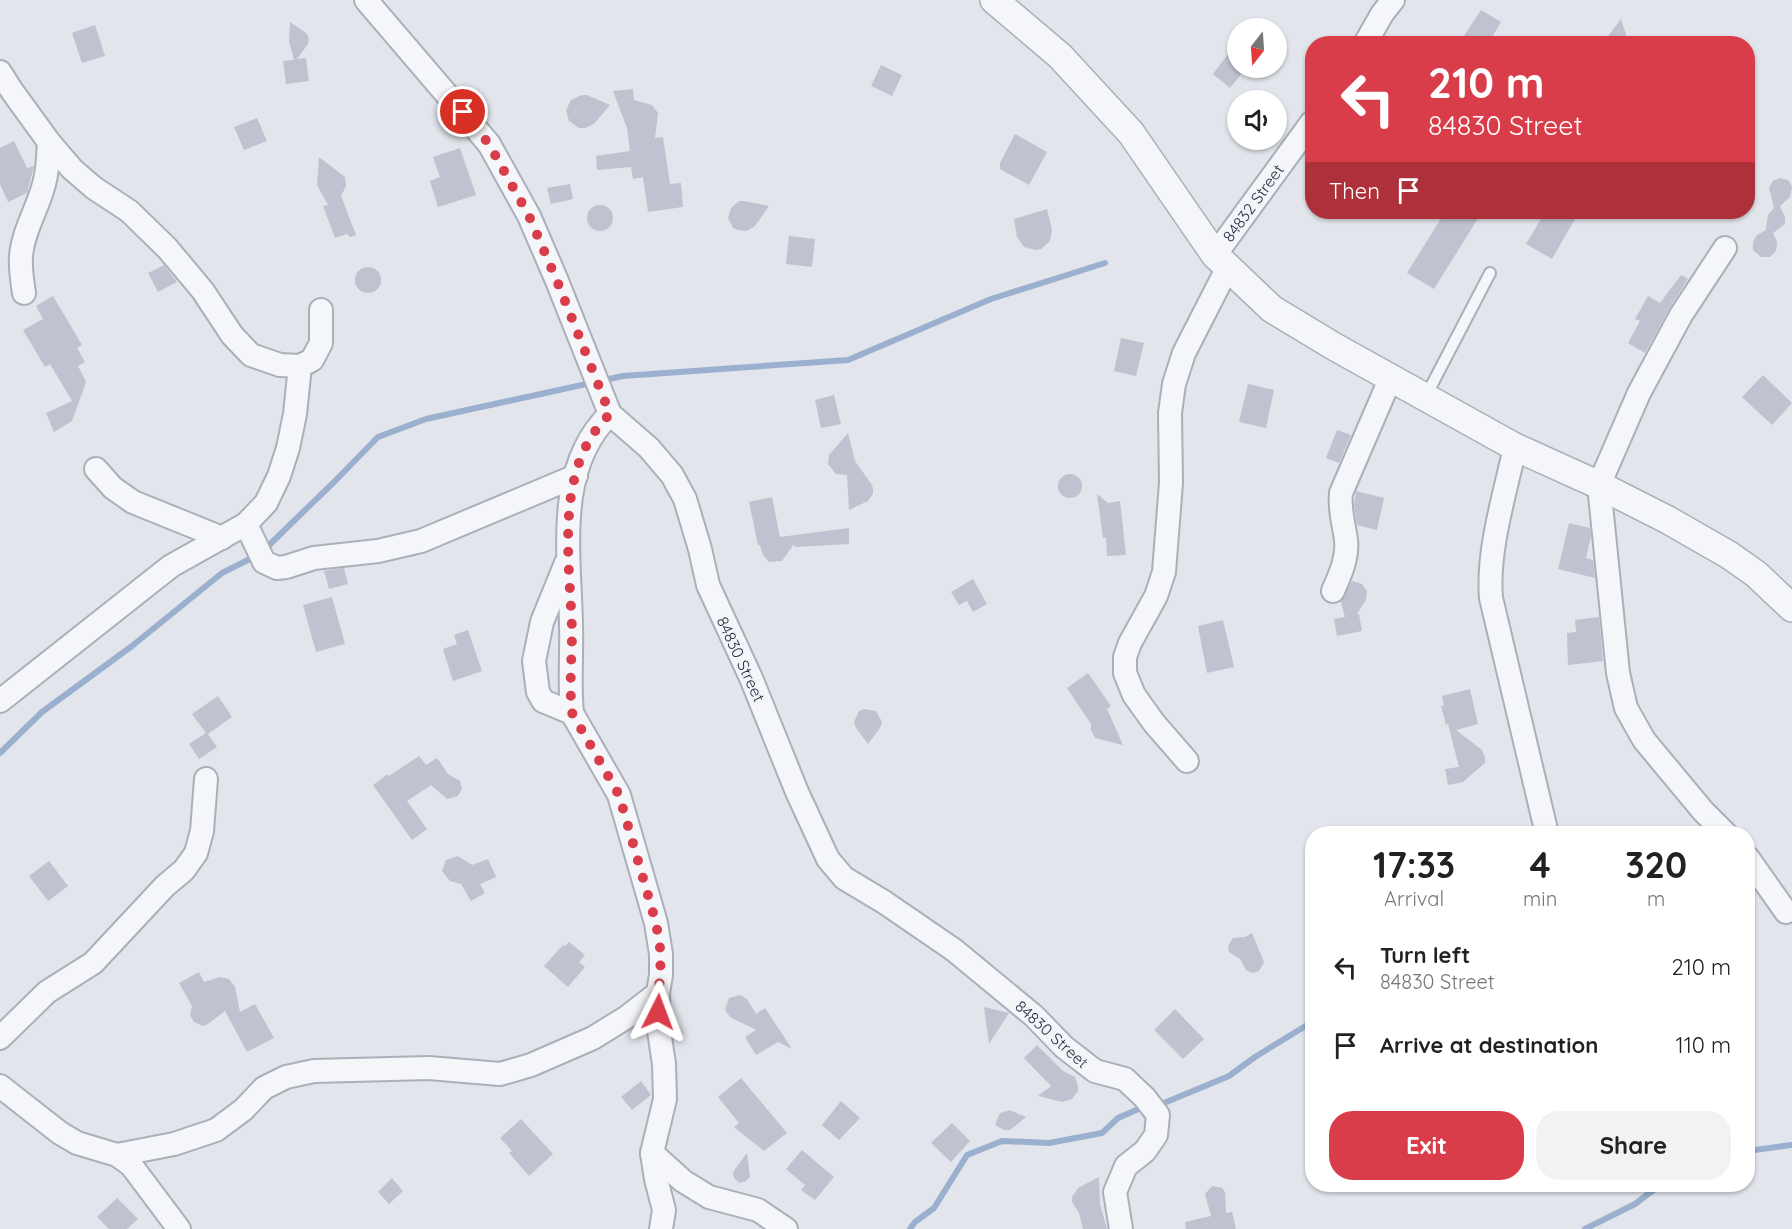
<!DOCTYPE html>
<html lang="en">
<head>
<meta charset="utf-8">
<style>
  body { margin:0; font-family:Quicksand,sans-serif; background:#f2f2f2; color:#222; height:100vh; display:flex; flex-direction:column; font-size:22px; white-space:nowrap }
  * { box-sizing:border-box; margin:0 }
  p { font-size:20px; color:#767676 }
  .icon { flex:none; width:33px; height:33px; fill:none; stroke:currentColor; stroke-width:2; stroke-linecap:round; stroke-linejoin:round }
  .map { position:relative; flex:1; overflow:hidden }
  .details { position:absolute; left:1305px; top:826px; width:450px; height:366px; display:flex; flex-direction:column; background:#fff; border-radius:24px; box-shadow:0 2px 4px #0004 }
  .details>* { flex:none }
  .hud { position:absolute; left:1305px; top:36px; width:450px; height:183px; border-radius:24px; box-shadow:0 2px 4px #0004; background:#da3d4a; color:#fff; overflow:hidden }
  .needle { width:39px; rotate:197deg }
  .tools { position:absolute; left:1227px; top:18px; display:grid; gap:12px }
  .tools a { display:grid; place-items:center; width:60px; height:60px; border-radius:50%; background:#fff; box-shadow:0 2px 4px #0004; font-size:30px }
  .pin { position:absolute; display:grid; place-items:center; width:51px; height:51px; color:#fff; margin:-26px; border:3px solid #fff; border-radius:50%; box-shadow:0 2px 6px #0007 }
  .me { position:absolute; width:66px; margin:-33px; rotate:3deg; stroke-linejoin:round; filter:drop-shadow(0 0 4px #0008) }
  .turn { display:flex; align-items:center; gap:21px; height:126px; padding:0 24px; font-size:27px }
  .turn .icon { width:78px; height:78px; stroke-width:2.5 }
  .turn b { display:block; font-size:42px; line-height:51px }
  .then { display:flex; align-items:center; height:57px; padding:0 24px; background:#0003; gap:12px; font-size:22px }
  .eta { display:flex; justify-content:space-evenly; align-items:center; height:102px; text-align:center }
  .eta b { font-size:36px; font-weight:800; line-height:42px }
  .cta { display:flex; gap:12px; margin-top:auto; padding:12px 24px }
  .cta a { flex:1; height:69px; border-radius:24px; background:#da3d4a; color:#fff; font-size:24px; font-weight:800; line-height:69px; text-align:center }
  .cta a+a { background:#f2f2f2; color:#222 }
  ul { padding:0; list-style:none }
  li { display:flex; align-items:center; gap:18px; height:78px; padding:0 24px }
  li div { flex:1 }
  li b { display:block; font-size:22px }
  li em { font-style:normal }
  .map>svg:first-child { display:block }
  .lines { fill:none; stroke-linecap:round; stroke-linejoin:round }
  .stream { stroke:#9ab0ce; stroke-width:6 }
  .building { fill:#bec3cf }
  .service-casing { stroke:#aaafb9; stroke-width:14 }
  .minor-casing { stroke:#aaafb9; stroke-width:26 }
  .tertiary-casing { stroke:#aaafb9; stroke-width:30 }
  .service { stroke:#f5f6f9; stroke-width:10 }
  .minor { stroke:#f5f6f9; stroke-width:22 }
  .tertiary { stroke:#f5f6f9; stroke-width:27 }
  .route { stroke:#da3d4a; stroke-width:10; stroke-dasharray:0 18 }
  .labels { text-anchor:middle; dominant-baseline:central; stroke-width:5; stroke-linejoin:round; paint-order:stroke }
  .street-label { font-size:16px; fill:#283145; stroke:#f2f4f8 }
</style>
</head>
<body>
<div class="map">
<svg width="1792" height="1229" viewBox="0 0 1792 1229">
  <rect width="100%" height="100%" fill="#e2e5eb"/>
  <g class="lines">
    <!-- stream -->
    <g class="stream">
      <path d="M 264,550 L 335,481 L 378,437 L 426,419 L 623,376 L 848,360 L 991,299 L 1105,263"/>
      <path d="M 0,753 L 42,712 L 132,646 L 222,573 L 256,556"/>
      <path d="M 1164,1103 L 1229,1076 L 1255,1057 L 1312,1022"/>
      <path d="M 1748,1151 L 1791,1145"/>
      <path d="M 910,1229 L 915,1222 L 934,1208 L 967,1155 L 1002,1141 L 1049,1143 L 1102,1133 L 1118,1118 L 1143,1107"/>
      <path d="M 1585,1229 L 1635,1204 L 1660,1185"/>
    </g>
  </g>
  <!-- building -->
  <g class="building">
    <path d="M 1481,10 L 1501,22 L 1488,44 L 1475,44 L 1464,36 Z"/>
    <path d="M 1621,19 L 1629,44 L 1602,44 Z"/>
    <path d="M 290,22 L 306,33 L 309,38 L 308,44 L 297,59 L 306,58 L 309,81 L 286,84 L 283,61 L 294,60 L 289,41 Z"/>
    <path d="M 95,25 L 105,56 L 82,63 L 72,33 Z"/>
    <path d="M 1228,54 L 1238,61 L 1238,68 L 1246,68 L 1230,88 L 1213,74 Z"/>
    <path d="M 881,65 L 902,75 L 892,96 L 871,86 Z"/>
    <path d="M 633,89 L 634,100 L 652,105 L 658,113 L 655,138 L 663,137 L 670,184 L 681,183 L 683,207 L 648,212 L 643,177 L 633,179 L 631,167 L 597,170 L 596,156 L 630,151 L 627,128 L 613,91 Z"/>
    <path d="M 582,95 L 587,95 L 610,105 L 594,124 L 585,128 L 579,128 L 569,121 L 566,110 L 571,100 Z"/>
    <path d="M 257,118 L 267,141 L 244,150 L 234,127 Z"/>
    <path d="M 1015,134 L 1047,152 L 1029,185 L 1000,169 L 1000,163 Z"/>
    <path d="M 14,141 L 27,168 L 34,166 L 27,193 L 8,202 L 0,184 L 0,148 Z"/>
    <path d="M 460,148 L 476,195 L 438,207 L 430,181 L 440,177 L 433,157 Z"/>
    <path d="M 319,157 L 345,177 L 346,186 L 341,196 L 356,235 L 350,237 L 347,234 L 335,238 L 323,206 L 328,205 L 317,185 Z"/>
    <path d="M 1780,178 L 1788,180 L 1792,186 L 1790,197 L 1780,206 L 1785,217 L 1785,224 L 1773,233 L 1777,242 L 1776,251 L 1770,257 L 1761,257 L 1753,250 L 1753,242 L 1757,235 L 1766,230 L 1768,215 L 1774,208 L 1769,188 L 1773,181 Z"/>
    <path d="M 570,184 L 573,199 L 551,204 L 547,188 Z"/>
    <path d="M 739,201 L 744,201 L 769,206 L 755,226 L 747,231 L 738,230 L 733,228 L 728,218 L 731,208 Z"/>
    <circle cx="600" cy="218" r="13"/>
    <path d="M 1047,209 L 1052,230 L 1050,241 L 1041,249 L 1035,250 L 1024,247 L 1017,237 L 1014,219 Z"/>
    <path d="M 1445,212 L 1482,212 L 1434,289 L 1407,273 Z"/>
    <path d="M 1545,212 L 1579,212 L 1552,259 L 1526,244 Z"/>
    <path d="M 789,236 L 815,239 L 812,267 L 786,264 Z"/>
    <path d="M 164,265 L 177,282 L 158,292 L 148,273 Z"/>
    <circle cx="368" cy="280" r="13"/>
    <path d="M 1681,275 L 1688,279 L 1669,309 L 1645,353 L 1628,343 L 1640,321 L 1635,319 L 1648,296 L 1660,303 Z"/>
    <path d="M 53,296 L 82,345 L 77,348 L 85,362 L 78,366 L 86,382 L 72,421 L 54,432 L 46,413 L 72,401 L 50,364 L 45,367 L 23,330 L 43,319 L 36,306 Z"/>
    <path d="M 1121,338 L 1144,343 L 1136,376 L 1114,371 Z"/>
    <path d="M 1763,375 L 1792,403 L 1772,425 L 1742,397 Z"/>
    <path d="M 1248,384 L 1274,390 L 1266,428 L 1239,422 Z"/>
    <path d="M 834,395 L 841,424 L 821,428 L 815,400 Z"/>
    <path d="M 1337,430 L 1351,435 L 1339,463 L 1326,458 Z"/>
    <path d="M 848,433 L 855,461 L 872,485 L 873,489 L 873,494 L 868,501 L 849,510 L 847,475 L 836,474 L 828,464 L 829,455 Z"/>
    <circle cx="1070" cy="486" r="12"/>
    <path d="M 1356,491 L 1384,498 L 1377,530 L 1357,525 L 1354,505 Z"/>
    <path d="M 1097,494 L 1108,503 L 1120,501 L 1126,555 L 1107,556 L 1106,538 L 1103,538 Z"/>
    <path d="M 772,497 L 780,537 L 849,528 L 849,544 L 795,547 L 794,544 L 782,561 L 769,562 L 763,555 L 760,545 L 758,545 L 749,502 Z"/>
    <path d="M 1569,523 L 1590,528 L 1591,536 L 1586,558 L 1593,560 L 1595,578 L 1558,569 Z"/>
    <path d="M 344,568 L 348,584 L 329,589 L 324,571 Z"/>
    <path d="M 973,579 L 987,604 L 973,612 L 967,601 L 959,605 L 951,592 Z"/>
    <path d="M 1352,581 L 1362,584 L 1367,591 L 1366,600 L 1357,614 L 1359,614 L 1362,631 L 1337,636 L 1334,619 L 1345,617 L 1341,602 Z"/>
    <path d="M 332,597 L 345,644 L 316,652 L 303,605 Z"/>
    <path d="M 1599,617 L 1603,661 L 1568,665 L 1567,633 L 1576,632 L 1575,620 Z"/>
    <path d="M 1223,620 L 1234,667 L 1207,673 L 1198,626 Z"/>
    <path d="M 468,630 L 482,671 L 453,681 L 443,649 L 457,644 L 454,635 Z"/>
    <path d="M 1088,673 L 1111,706 L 1107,709 L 1123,745 L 1095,738 L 1091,730 L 1091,724 L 1067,688 Z"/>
    <path d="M 1470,689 L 1478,724 L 1456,730 L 1482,750 L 1485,757 L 1485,763 L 1463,782 L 1448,785 L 1445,769 L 1459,767 L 1448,724 L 1446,725 L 1441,706 L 1444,705 L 1442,696 Z"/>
    <path d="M 218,696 L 232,717 L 208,734 L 217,747 L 199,759 L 189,744 L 206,733 L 192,714 Z"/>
    <path d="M 864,709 L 876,711 L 882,722 L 880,728 L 868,744 L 856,728 L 854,722 L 859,711 Z"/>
    <path d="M 419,756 L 426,765 L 437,758 L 448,774 L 460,781 L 462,789 L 458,796 L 447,799 L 431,785 L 407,801 L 427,829 L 412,840 L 373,785 L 388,774 L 389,776 Z"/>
    <path d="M 458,856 L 472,865 L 488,859 L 496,877 L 480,884 L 485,893 L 471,901 L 461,884 L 450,881 L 442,871 L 446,860 Z"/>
    <path d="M 49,861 L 68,886 L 48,901 L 29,876 Z"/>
    <path d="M 1252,933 L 1264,962 L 1259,971 L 1252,973 L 1246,970 L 1240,959 L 1229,952 L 1228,946 L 1233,938 L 1245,937 Z"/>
    <path d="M 569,942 L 585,955 L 579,962 L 585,967 L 568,987 L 544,966 L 563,945 L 565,946 Z"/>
    <path d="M 199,972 L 204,982 L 220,977 L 229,979 L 235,987 L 240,1012 L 255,1004 L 274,1038 L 247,1052 L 225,1011 L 208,1024 L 203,1026 L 194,1022 L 190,1015 L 192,1006 L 179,983 Z"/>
    <path d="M 740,995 L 747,999 L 756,1014 L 765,1008 L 792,1049 L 778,1042 L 756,1055 L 745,1037 L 756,1030 L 730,1017 L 725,1010 L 729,998 Z"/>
    <path d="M 984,1007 L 1009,1013 L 989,1044 Z"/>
    <path d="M 1175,1009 L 1204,1039 L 1183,1059 L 1154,1030 Z"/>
    <path d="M 1037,1045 L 1063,1071 L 1075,1077 L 1078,1086 L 1078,1091 L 1072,1099 L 1062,1102 L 1038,1096 L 1051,1086 L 1024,1058 Z"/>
    <path d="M 741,1078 L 787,1133 L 764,1151 L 734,1127 L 739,1123 L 718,1097 Z"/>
    <path d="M 641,1081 L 651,1095 L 632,1110 L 621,1097 Z"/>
    <path d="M 841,1101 L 860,1118 L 839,1140 L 822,1125 Z"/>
    <path d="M 1010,1110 L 1026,1117 L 1010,1130 L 1004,1130 L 995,1125 L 1000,1113 Z"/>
    <path d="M 521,1119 L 553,1154 L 529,1176 L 509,1153 L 512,1151 L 500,1138 Z"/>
    <path d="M 952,1123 L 970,1141 L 951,1162 L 931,1143 Z"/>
    <path d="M 802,1150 L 834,1177 L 815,1200 L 801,1190 L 805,1185 L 786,1169 Z"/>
    <path d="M 747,1153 L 750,1177 L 746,1181 L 739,1183 L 734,1178 L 733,1172 Z"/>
    <path d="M 1099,1177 L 1100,1204 L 1107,1229 L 1083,1229 L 1079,1213 L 1072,1202 L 1072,1197 L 1078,1188 Z"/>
    <path d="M 392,1178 L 403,1191 L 389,1204 L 378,1192 Z"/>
    <path d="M 1212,1186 L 1222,1188 L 1225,1192 L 1226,1213 L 1232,1212 L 1236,1229 L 1186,1229 L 1185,1222 L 1211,1216 L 1205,1194 Z"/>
    <path d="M 117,1198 L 138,1219 L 127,1229 L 109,1229 L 97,1217 Z"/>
  </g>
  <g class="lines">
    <!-- service casing -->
    <g class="service-casing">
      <path id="service" d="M 1426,396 L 1490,273"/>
    </g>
    <!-- minor casing -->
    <g class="minor-casing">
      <g id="minor">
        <path d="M 366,0 L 489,144 L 529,216 L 557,281 L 610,414 L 649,448 L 672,475 L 685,499 L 700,549 L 708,585 L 751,678 L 797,792 L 828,859 L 844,878 L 884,902 L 954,950 L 1034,1016 L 1064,1047 L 1095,1071 L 1125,1079 L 1145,1098 L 1158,1115 L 1156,1135 L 1145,1151 L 1126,1166 L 1115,1192 L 1121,1229"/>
        <path d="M 1365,44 L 1382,14 L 1393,0"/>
        <path d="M 0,72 L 12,91 L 49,142 L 72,169 L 94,188 L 129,211 L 167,248 L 203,291 L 232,335 L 251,355 L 280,365 L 300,366 L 312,360 L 321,343 L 321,310"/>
        <path d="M 1725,248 L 1681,315 L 1639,393 L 1599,485 L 1618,673 L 1626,708 L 1644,740 L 1703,811 L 1726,834"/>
        <path d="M 1215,255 L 1312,122"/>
        <path d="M 24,293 C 22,280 20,268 21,256 C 23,231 38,208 44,184 C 48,171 48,156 49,142"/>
        <path d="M 610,414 C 554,468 570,556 571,625 C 572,654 569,684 572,713 L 619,795 L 656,923 L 661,954 L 661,975 L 658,993 L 659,1031 L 664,1064 L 665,1099 L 652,1153 L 656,1179 L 664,1210 L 661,1229"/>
        <path d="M 1515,447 C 1505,494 1487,550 1491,598 L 1547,834"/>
        <path d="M 96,469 L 113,488 L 133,502 L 222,538"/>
        <path d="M 246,524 L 264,562 L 277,568 L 286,567 L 314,558 L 378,551 L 421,541 L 576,476"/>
        <path d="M 566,563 L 542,622 L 534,661 L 538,692 L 543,701 L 572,713"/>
        <path d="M 1333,591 C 1340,575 1348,558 1346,540 C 1344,524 1339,510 1341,493 L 1391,377"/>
        <path d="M 0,701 L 171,566 L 246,524 L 266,503 L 279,476 L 288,448 L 295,414 L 300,366"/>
        <path d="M 1187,761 L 1154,723 L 1134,695 L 1125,673 L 1125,657 L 1130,643 L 1156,596 L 1164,572 L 1171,483 L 1170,413 L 1174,384 L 1184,353 L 1228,267"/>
        <path d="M 1748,858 L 1786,912"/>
        <path d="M 0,1038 L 47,992 L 93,963 L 165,886 L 184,870 L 196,853 L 202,831 L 206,779"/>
        <path d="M 0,1086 L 60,1133 L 77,1143 L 117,1155 L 131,1165 L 179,1229"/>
        <path d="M 652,1153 L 683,1181 L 709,1197 L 758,1210 L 786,1229"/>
        <path d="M 117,1155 L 174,1144 L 216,1130 L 243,1110 L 264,1088 L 286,1077 L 314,1071 L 429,1068 L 500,1074 L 531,1065 L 593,1038 L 627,1017 L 658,993"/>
      </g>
    </g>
    <!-- tertiary casing -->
    <g class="tertiary-casing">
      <path id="tertiary" d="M 994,0 L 1060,56 L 1131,133 L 1215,255 L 1272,309 L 1335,347 L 1515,447 L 1599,485 L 1668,520 L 1729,555 L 1756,574 L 1792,608"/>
    </g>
    <!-- service -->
    <use href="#service" class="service"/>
    <!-- minor -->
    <use href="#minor" class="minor"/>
    <!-- tertiary -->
    <use href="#tertiary" class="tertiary"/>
  </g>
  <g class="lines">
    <!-- route -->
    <path class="route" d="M 463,112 L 489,144 L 529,216 L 557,281 L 610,414 C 553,468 570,560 572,630 C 572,657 569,685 572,713 L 619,795 L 656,923 L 661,954 L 658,1012"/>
  </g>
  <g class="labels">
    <!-- street labels -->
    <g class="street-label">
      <text transform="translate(1253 203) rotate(-54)">84832 Street</text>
      <text transform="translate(741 659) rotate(65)">84830 Street</text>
      <text transform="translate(1052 1034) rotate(42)">84830 Street</text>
    </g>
  </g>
</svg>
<div class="tools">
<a><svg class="needle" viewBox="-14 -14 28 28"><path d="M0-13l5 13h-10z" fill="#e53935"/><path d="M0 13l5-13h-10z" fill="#767676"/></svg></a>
<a><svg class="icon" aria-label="sound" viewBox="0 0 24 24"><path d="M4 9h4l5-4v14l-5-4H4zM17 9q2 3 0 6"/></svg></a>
</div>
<div class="pin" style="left:463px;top:112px;background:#d93025"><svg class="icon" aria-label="arrive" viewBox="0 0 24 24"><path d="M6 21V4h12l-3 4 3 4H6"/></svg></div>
<svg class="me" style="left:658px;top:1012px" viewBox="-20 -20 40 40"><path d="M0-17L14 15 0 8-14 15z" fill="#da3d4a" stroke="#fff" stroke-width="4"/></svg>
<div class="hud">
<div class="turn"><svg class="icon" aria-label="left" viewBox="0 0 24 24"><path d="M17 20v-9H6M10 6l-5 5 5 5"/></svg><div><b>210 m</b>84830 Street</div></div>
<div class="then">Then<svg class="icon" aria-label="arrive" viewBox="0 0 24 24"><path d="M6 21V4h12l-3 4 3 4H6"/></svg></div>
</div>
<section class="details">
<div class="eta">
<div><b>17:33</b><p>Arrival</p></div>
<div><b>4</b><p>min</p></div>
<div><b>320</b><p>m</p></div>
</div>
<ul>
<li><svg class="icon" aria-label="left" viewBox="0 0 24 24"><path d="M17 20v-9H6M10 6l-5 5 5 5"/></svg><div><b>Turn left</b><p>84830 Street</p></div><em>210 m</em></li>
<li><svg class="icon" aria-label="arrive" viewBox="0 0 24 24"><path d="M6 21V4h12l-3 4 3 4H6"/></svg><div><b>Arrive at destination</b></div><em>110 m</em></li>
</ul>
<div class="cta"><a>Exit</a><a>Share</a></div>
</section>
</div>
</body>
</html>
